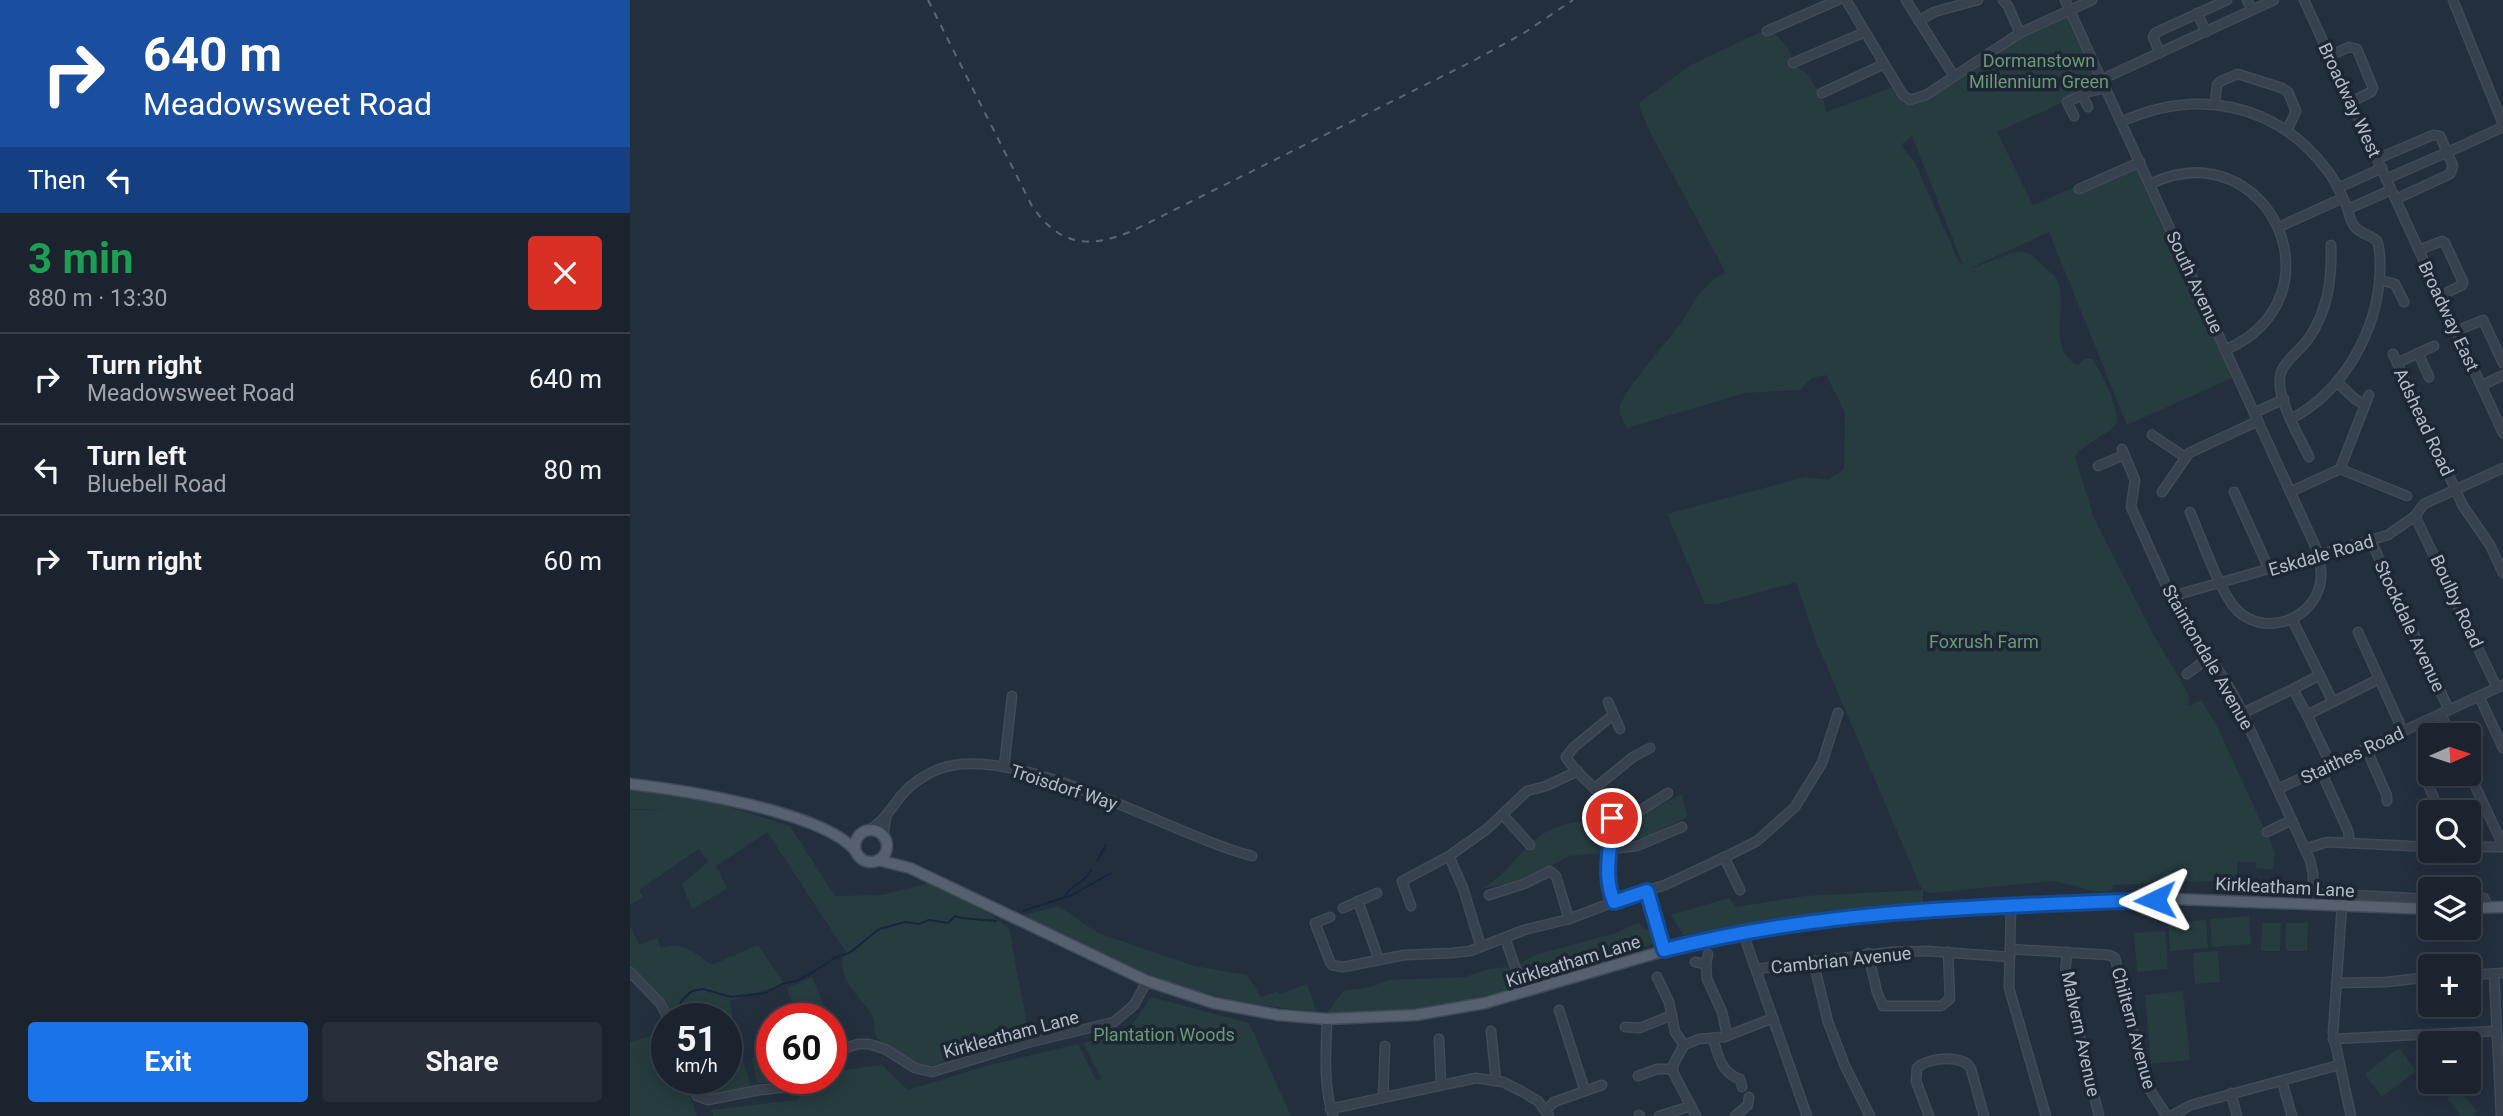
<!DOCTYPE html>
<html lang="en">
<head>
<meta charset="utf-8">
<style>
  body { margin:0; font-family:Roboto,sans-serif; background:#282f3a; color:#f1f3f6; height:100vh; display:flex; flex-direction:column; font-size:26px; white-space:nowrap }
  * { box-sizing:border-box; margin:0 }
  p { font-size:23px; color:#a0a4aa }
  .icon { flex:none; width:38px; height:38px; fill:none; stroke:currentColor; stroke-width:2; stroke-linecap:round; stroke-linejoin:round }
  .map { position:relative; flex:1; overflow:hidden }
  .drawer { display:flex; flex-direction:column; background:#1b232e; width:630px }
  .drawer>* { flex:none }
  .hud { background:#1a4fa0; color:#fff; overflow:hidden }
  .needle { width:46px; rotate:87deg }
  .controls { position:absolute; left:1788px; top:723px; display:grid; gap:14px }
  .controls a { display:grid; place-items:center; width:63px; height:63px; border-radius:7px; background:#1b232e; box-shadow:0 4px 18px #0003,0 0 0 2px #39404a; font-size:35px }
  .speed { position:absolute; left:21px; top:1003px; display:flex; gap:14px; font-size:35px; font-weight:700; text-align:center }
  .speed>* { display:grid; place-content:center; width:91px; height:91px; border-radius:50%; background:#1b232e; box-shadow:0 4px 18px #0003,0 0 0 2px #39404a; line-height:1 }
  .speed small { font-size:18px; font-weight:400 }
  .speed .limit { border:10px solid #d22; background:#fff; color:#111 }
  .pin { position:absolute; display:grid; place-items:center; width:60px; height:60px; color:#fff; margin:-30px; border:4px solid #fff; border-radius:50%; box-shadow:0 2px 7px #0007 }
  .me { position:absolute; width:77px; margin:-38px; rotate:268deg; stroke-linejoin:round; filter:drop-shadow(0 0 5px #0008) }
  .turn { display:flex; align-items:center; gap:24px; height:147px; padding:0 28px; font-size:32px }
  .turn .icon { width:91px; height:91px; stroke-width:2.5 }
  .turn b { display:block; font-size:49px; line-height:60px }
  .then { display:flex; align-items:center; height:66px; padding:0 28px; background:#0003; gap:14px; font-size:26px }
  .round { display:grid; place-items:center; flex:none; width:74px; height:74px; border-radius:7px; background:#282f3a }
  .head { display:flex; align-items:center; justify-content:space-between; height:119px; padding:0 28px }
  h1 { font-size:42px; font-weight:700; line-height:52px; color:#1e9e55 }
  .cta { display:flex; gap:14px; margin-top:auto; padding:14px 28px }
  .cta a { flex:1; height:80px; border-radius:7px; background:#1a73e8; color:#fff; font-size:28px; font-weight:700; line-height:80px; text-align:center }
  .cta a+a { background:#282f3a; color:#f1f3f6 }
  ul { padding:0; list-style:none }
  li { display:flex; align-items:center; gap:21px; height:91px; padding:0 28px; border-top:2px solid #39404a }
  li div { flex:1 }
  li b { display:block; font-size:26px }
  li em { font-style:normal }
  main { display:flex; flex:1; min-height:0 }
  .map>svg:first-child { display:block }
  .green { fill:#263c3f; fill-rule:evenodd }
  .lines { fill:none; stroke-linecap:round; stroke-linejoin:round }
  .stream { stroke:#17263c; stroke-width:2 }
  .minor-casing { stroke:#414a57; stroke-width:11 }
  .major-casing { stroke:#414a57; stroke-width:13 }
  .minor { stroke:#38414e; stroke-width:8 }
  .major { stroke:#56606e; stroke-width:10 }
  .rail { stroke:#5a6575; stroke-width:2; stroke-dasharray:7 7; stroke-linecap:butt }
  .route-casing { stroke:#114b97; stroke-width:18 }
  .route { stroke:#1a73e8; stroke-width:12 }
  .labels { text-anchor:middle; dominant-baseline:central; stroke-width:7; stroke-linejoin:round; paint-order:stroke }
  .park-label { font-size:18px; fill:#6b9a76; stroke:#1d2633 }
  .street-label { font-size:18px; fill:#b4bcc9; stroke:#1d2633 }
</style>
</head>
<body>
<main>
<section class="drawer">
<div class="hud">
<div class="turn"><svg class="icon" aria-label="right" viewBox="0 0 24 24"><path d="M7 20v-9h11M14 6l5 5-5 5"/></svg><div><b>640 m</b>Meadowsweet Road</div></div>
<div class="then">Then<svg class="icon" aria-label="left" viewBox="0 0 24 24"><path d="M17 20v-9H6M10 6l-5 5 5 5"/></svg></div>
</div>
<div class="head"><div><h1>3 min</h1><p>880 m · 13:30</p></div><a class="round" style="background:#d93025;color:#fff"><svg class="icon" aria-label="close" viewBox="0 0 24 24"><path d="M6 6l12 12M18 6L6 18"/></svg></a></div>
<ul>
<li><svg class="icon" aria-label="right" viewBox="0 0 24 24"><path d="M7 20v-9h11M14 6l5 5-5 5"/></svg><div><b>Turn right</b><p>Meadowsweet Road</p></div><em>640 m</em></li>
<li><svg class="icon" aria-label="left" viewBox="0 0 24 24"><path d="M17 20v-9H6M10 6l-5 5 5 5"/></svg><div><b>Turn left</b><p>Bluebell Road</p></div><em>80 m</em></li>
<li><svg class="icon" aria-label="right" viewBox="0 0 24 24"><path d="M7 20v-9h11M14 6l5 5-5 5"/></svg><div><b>Turn right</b></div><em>60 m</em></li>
</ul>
<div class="cta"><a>Exit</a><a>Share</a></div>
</section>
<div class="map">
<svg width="1873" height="1116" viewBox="0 0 1873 1116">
  <rect width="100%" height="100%" fill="#242f3e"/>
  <!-- green -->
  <g class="green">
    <path d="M 1434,17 L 1438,17 L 1469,86 L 1367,132 L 1403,205 L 1445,187 L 1448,193 L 1506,165 L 1602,378 L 1497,425 L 1419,232 L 1341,268 C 1358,265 1376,251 1393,252 C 1401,253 1406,259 1411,264 C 1416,269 1424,274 1427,279 C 1438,304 1416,351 1448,365 L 1455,359 L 1462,359 C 1475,379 1485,399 1487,423 C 1476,437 1454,442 1445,457 L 1464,518 L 1523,634 L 1559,695 L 1558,706 L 1571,700 L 1585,722 L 1645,852 L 1643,870 L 1626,868 L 1626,862 L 1608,862 L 1606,880 L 1483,885 L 1482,890 C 1467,897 1438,882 1421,881 L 1301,893 L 1293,891 L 1293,906 L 1173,915 L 1053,935 L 1041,915 L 1099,898 L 1106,907 L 1175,896 L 1292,890 L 1185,639 L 1166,582 L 1087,604 L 1075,604 L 1037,514 L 1175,477 L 1199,480 L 1214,469 L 1215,412 L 1196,375 L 1182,378 L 1170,390 L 1115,393 L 997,428 L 990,414 L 990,404 L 1003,383 L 1051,323 L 1068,295 L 1084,279 L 1096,273 L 1021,134 L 1010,109 L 1010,102 L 1061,65 L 1139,28 L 1158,47 L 1163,63 L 1179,76 L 1184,86 L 1192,93 L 1196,112 L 1263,87 L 1273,103 L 1283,105 L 1299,98 L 1389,36 ZM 1282,136 L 1334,267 L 1327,258 L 1285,163 L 1271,145 Z"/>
    <path d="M 0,789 L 67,797 L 160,826 L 205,896 L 253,895 L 298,883 L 358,913 L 379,928 L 399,1036 L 294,1068 C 280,1060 264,1053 252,1042 C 240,1032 247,1023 241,1013 C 230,997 202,974 216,952 L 137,832 L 86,866 L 97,888 L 62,910 L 52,884 L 78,862 L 69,849 L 9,890 L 13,897 L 0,905 L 0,810 L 43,809 L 0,809 Z"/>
    <path d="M 1052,794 L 1057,817 L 1018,836 L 986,844 L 973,853 L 939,856 L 895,880 L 850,889 C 877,877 891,847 916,832 C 934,822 960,820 980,816 L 981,824 L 1018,811 Z"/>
    <path d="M 428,906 L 468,933 L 564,966 L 617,975 L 631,997 L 648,991 L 650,994 L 677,984 L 686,1011 C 575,1004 491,968 395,915 Z"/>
    <path d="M 1619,916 L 1621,944 L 1582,947 L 1580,919 Z"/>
    <path d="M 1576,920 L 1578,948 L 1540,951 L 1538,923 Z"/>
    <path d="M 1009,922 L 1015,930 L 1023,929 L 1024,943 L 976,962 L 903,982 L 895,979 L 889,964 L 905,955 L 986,933 Z"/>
    <path d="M 1632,923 L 1651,923 L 1650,951 L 1631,951 Z"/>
    <path d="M 1656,923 L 1678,923 L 1677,951 L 1656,951 Z"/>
    <path d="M 0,925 L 9,945 L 27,938 L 31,948 C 55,941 63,952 82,965 L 128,945 L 155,984 L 100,1001 L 105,1031 L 121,1087 L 83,1098 L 65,1091 L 61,1078 L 96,1078 L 96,1018 L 42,1018 L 31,998 L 0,967 Z"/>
    <path d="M 1535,931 L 1538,969 L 1507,972 L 1504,933 Z"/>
    <path d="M 1588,951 L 1590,982 L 1565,984 L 1563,953 Z"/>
    <path d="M 875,967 L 882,970 L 883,982 L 881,989 C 860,995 839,1002 818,1006 C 779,1014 737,1012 698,1012 L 713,991 L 741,987 L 759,980 L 835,977 L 859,969 Z"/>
    <path d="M 182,977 L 199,1018 L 168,1018 L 157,988 Z"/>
    <path d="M 1553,991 L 1560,1060 L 1521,1064 L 1515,995 Z"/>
    <path d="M 521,997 L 619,1023 L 661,1116 L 83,1116 L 81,1110 L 166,1100 L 196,1078 L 201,1078 L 201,1074 L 206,1071 L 252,1065 L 278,1090 L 356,1066 L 448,1044 L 466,1080 L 471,1079 L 453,1043 L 497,1032 Z"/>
    <path d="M 37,1031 L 37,1078 L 54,1078 L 67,1116 L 0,1116 L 0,1042 Z"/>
    <path d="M 1769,1048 L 1786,1071 L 1752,1097 L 1735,1074 Z"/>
    <path d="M 142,1051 L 142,1078 L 173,1078 L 156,1083 L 127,1083 L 122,1058 Z"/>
    <path d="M 1829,1089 L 1847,1112 L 1843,1116 L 1831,1116 L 1817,1098 Z"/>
  </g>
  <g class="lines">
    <!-- stream -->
    <g class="stream">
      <path d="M 467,861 L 476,845"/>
      <path d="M 435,896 C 441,884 455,883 461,871"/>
      <path d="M 393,911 L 442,895 L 481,873"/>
      <path d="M 48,1018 L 47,1013 L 52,1000 L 62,991 L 73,989 L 101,997 L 136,993 L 152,984 L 166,981 L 180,974 L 203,959 L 221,952 L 249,929 L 275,922 L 289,924 L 299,920 L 318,923 L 325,916 L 331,918 L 366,921"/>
      <path d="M 67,1078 L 70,1088"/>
    </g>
    <!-- minor casing -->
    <g class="minor-casing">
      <g id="minor">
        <path d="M 1216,0 L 1273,95 L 1280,100 L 1296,95 L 1390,33 L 1462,0"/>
        <path d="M 1276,0 L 1324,76"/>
        <path d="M 1373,0 L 1378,6 L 1390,33"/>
        <path d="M 1435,0 L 1686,548 C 1690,563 1694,576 1688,591 C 1676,623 1632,635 1607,610 C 1591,595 1570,535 1560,512"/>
        <path d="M 1617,0 L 1622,10"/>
        <path d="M 1674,0 L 1873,433"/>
        <path d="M 1823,0 L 1873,124"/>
        <path d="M 1567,13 L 1576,32"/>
        <path d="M 1289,21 L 1304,12 L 1348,0"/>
        <path d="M 1137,31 L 1208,0"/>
        <path d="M 1530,53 L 1523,37 L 1525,33 L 1597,0"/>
        <path d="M 1699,56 L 1719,47 L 1727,49 L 1743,88 L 1741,92 L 1721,102"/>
        <path d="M 1163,63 L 1235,32"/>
        <path d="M 1479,76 L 1644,0"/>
        <path d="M 1192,93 L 1254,64"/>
        <path d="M 1452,95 L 1458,107"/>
        <path d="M 1585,104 L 1587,85 L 1591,81 L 1608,74 L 1652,88 L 1658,92 L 1666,111 L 1657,131"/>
        <path d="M 1444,116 L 1437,102 L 1458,92 L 1476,88"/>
        <path d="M 1491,122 C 1566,88 1646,102 1697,170 C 1706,181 1711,194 1717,207 C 1719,213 1720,222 1725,227 C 1730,234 1740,234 1747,241 C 1751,251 1750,262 1750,273 C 1747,331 1714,391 1661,419"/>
        <path d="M 1840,142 L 1873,127"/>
        <path d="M 1747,159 L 1803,135 L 1810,136 L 1817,152"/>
        <path d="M 1756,179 L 1836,144"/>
        <path d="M 1520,184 C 1637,128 1717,297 1595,350"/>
        <path d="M 1708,188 L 1752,168"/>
        <path d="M 1449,189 L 1510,162"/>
        <path d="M 1766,199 L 1820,174 L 1823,166 L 1817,152"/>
        <path d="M 1718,209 L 1761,190"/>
        <path d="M 1649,227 L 1713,198"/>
        <path d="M 1789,250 L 1812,241 L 1815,243 L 1833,282 L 1832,285 L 1810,296"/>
        <path d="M 1750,280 L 1765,284 L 1774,302"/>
        <path d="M 1826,331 L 1853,320 L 1873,363"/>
        <path d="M 1788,353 L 1799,377"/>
        <path d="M 1763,354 L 1833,506 L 1860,545 L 1873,573"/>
        <path d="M 1767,363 L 1804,346"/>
        <path d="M 1707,382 L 1725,399 L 1735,405"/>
        <path d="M 1851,386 L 1873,375"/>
        <path d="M 1624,413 L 1654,399"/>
        <path d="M 1522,435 L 1555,457"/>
        <path d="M 1492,449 L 1505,480 L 1501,507 L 1541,596 L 1546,599 L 1545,606 L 1562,634 L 1593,677 L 1607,701 L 1680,860 L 1683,874 L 1683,904"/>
        <path d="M 1679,457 C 1669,436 1647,400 1650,377 C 1651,363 1671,350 1679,338 C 1698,310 1702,279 1701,245"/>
        <path d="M 1468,466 L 1494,455"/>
        <path d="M 1710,469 L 1777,496"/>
        <path d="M 1532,492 L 1559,453 L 1628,421"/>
        <path d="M 1604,492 L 1639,569"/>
        <path d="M 1660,492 L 1710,469 L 1739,395"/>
        <path d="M 1785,516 L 1867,688"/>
        <path d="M 1741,541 L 1819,710"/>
        <path d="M 1546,599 L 1550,594 L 1758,535 L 1785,516 L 1794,504 L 1873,468"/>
        <path d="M 1662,619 L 1703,702 L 1677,715 L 1663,689 L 1688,676"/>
        <path d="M 1728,632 L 1773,731"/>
        <path d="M 1557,674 L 1579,657"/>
        <path d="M 1849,696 L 1873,748"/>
        <path d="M 978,702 L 990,729"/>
        <path d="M 1703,702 L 1749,679"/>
        <path d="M 1613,713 L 1663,689"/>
        <path d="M 1811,714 L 1821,735"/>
        <path d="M 983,715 L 944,747 L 936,757 C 948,779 977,791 982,817 C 984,829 979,842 978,854 C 976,871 977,886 984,902"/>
        <path d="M 1677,715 L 1701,765"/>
        <path d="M 1736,748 L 1757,796 L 1757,801"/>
        <path d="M 374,767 L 382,696"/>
        <path d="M 1690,769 L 1718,831 L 1720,843"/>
        <path d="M 1793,773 L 1810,812"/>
        <path d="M 1839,773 L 1870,839 L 1871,847"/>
        <path d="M 965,788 L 1003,757 L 1020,748"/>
        <path d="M 1648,789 L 1873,685"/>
        <path d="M 873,815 L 900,845"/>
        <path d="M 982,821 L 1003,815 L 1038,793"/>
        <path d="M 237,831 C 251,824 258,813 267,801 C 277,787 292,776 309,769 C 384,740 543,836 622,856"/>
        <path d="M 1637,832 L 1662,820"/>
        <path d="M 253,837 L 256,818"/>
        <path d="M 1839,847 L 1873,847"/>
        <path d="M 979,849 L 1007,846 L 1052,827"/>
        <path d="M 1675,849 L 1697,842 L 1801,847"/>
        <path d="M 819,856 L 833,888 L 851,947"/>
        <path d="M 1094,857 L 1110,890"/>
        <path d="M 1017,891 L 1034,950"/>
        <path d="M 1684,893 L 1801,899"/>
        <path d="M 859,895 L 894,884 L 920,871 L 926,876 L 939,919"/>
        <path d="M 1839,897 L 1854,898 L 1858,907"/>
        <path d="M 728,901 L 749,960"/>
        <path d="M 781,906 L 772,881 L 819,856 L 857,829 L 897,791 L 916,786 L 948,771"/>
        <path d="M 1381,906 L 1379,988 L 1416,1116"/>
        <path d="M 1712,906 L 1703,1033 L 1721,1116"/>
        <path d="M 713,908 L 747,893"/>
        <path d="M 700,917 L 685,923 L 700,962 L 702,965 L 713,967 L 774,955 L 822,953 L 840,951 L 894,930 L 939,919 L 999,896 L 1035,885 L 1099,855 L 1127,841 L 1165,807 L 1192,763 L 1208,713"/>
        <path d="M 1113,933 L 1177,1116"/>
        <path d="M 875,938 L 894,992"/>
        <path d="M 1380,949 L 1479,955 L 1485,958 L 1516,1084 L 1537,1116"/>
        <path d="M 1437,952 L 1435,976 L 1469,1116"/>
        <path d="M 1238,953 L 1247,992 L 1253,1006 L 1311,1006 L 1320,999 L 1318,952"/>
        <path d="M 1183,960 L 1198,1022 L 1215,1066 L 1240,1116"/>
        <path d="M 1065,962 L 1076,964 L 1078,954"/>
        <path d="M 1076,964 L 1077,979 L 1092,1012 L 1097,1035"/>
        <path d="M 1126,969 L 1261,952 L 1297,951 L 1380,957"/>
        <path d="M 0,972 L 30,1003 L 38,1018"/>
        <path d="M 1864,974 L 1871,1116"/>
        <path d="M 1839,975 L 1873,973"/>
        <path d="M 1027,977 L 1039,1002 L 1045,1032 L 1054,1045"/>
        <path d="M 1706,983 L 1756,982 L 1801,977"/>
        <path d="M 929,1010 L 955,1091"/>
        <path d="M 697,1019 C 696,1052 693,1085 703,1116"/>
        <path d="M 995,1027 L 1010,1028 L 1042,1015"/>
        <path d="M 861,1031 L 866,1081"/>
        <path d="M 1083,1038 C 1088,1055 1091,1073 1110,1079 L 1112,1087"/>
        <path d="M 809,1039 L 811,1084"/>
        <path d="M 1703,1039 L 1866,1031"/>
        <path d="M 201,1060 L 216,1048 L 228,1044 L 239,1044 L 255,1049 L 285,1068 L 302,1072 L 397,1043 L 484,1022 L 504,1005 L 517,981"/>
        <path d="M 1008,1076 L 1027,1069 L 1043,1069"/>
        <path d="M 58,1078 L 67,1096 L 78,1100 L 129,1090 L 160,1087 L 169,1085 L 180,1078"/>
        <path d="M 1652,1081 L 1662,1116"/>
        <path d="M 1601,1093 L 1607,1116"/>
        <path d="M 753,1098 L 755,1046"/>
        <path d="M 700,1109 L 846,1078 L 873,1082 L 891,1091 L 908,1101 L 919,1116"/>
        <path d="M 916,1110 L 924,1102 L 972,1085"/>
        <path d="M 1009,1115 L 1010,1116"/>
        <path d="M 1029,1116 L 1061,1106"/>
        <path d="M 1066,1116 L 1043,1072 L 1043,1065 L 1054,1045 L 1069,1039 L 1094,1037 L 1143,1018"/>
        <path d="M 1105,1116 L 1118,1105 L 1119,1097"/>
        <path d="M 1299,1116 L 1286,1081 L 1287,1068 C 1297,1057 1335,1054 1341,1069 L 1354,1116"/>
        <path d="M 1541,1116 L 1561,1105 L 1709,1065"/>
      </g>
    </g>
    <!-- major casing -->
    <g class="major-casing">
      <g id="major">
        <path d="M 0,784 C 53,790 190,811 225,850"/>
        <circle cx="241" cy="846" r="16"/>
        <path d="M 248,860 L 280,868 L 517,981 L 584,1003 L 648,1015 L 697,1019 L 786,1015 L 855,1003 L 1061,943 L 1141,927 L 1219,916 L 1302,909 L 1545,899 L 1801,909"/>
        <path d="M 1839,908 L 1873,907"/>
      </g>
    </g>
    <!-- minor -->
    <use href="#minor" class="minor"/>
    <!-- major -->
    <use href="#major" class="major"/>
    <!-- rail -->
    <path class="rail" d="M 298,0 L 402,206 C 429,246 459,249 502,231 L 843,61 L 894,33 L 943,0"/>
  </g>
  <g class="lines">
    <!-- route casing -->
    <g class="route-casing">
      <path id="route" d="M 982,818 C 982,848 972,873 984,902 L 1017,891 L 1034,950 C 1195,909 1360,906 1525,900"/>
    </g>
    <!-- route -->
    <use href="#route" class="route"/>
  </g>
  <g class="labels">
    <!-- park labels -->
    <g class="park-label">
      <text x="1409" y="60">Dormanstown<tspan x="1409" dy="21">Millennium Green</tspan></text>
      <text x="1354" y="641">Foxrush Farm</text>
      <text x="534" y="1034">Plantation Woods</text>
    </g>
    <!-- street labels -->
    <g class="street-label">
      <text transform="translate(1720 100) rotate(65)">Broadway West</text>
      <text transform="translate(1565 282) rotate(65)">South Avenue</text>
      <text transform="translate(1819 316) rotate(65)">Broadway East</text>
      <text transform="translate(1794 422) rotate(65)">Adshead Road</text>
      <text transform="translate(1691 555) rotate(-16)">Eskdale Road</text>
      <text transform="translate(1827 601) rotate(65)">Boulby Road</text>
      <text transform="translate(1780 626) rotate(65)">Stockdale Avenue</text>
      <text transform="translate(1578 657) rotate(60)">Staintondale Avenue</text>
      <text transform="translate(1722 755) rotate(-25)">Staithes Road</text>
      <text transform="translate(434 787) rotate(18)">Troisdorf Way</text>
      <text transform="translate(1655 887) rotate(3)">Kirkleatham Lane</text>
      <text transform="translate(1211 960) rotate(-6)">Cambrian Avenue</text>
      <text transform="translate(943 961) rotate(-17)">Kirkleatham Lane</text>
      <text transform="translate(1504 1028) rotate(75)">Chiltern Avenue</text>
      <text transform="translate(381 1034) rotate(-15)">Kirkleatham Lane</text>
      <text transform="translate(1451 1034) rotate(78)">Malvern Avenue</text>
    </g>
  </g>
</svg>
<div class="controls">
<a><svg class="needle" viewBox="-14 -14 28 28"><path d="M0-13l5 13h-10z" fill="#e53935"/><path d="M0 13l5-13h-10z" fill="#a0a4aa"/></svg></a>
<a><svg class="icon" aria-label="search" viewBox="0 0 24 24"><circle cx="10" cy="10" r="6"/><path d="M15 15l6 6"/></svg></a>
<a><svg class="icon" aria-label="layers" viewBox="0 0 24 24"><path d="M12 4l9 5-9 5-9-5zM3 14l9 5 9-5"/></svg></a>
<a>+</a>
<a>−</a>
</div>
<div class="speed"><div>51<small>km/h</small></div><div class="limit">60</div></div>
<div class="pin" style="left:982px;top:818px;background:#d93025"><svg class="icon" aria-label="arrive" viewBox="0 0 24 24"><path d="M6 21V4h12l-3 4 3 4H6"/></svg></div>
<svg class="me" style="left:1525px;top:900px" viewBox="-20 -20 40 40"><path d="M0-17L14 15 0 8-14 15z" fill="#1a73e8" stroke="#fff" stroke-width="4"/></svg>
</div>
</main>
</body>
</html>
